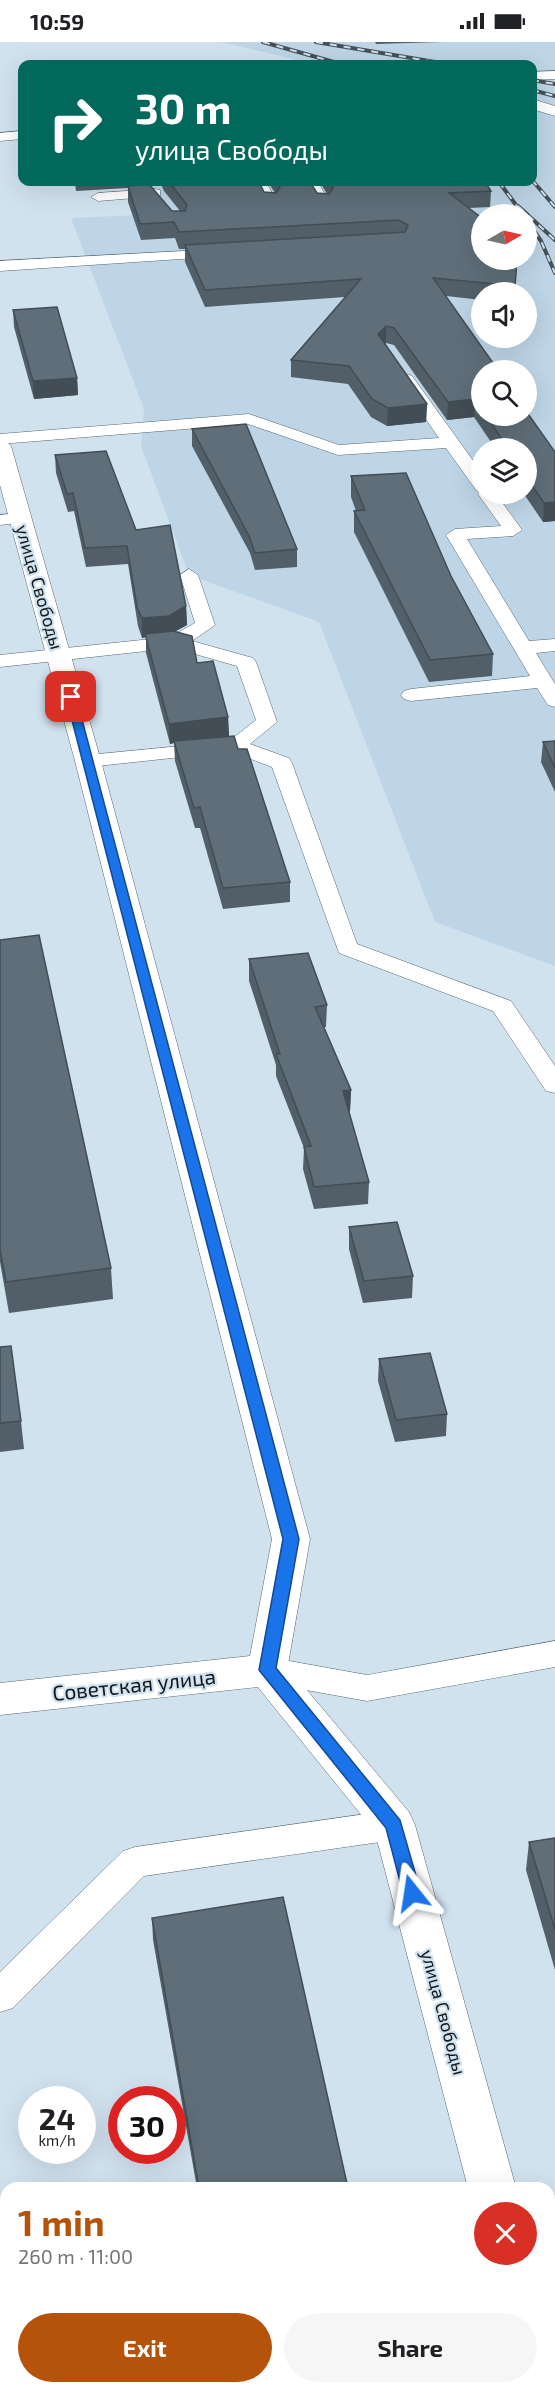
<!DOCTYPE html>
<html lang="en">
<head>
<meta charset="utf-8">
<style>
  body { margin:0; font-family:"Exo 2",sans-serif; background:#f6f6f6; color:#202124; height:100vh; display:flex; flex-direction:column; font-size:22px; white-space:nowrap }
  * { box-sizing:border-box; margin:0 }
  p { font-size:20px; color:#757577 }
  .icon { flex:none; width:33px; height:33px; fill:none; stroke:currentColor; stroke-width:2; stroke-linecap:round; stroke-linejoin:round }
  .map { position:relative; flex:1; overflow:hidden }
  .details { position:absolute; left:0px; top:2140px; width:555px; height:212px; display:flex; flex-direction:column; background:#fff; border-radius:18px 18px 0 0; box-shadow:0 6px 24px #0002 }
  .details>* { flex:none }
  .banner { position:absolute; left:18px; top:18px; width:519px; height:126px; border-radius:12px; box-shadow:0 6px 24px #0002; background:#00695c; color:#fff; overflow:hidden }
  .needle { width:39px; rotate:81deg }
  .fabs { position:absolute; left:471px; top:162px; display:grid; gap:12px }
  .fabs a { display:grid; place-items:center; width:66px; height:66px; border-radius:50%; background:#fff; box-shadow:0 6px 24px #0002; font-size:30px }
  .speed { position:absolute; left:18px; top:2044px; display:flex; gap:12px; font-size:30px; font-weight:700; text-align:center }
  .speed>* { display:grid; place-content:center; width:78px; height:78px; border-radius:50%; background:#fff; box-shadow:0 6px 24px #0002; line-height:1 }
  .speed small { font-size:15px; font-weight:400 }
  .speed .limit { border:9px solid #d22; background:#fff; color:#111 }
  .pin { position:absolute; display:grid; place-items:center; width:51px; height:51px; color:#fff; margin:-26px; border-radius:12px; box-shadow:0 3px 9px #0006 }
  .me { position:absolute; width:66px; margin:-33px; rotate:345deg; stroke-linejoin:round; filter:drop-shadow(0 0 4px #0008) }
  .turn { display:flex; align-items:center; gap:21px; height:126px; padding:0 18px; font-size:27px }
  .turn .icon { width:78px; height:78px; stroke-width:2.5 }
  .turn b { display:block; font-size:42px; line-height:51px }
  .round { display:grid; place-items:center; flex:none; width:63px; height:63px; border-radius:32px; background:#f6f6f6 }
  .summary { display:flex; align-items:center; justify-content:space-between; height:102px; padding:0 18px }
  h1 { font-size:36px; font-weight:700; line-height:45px; color:#b45309 }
  .button { display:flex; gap:12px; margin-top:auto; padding:12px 18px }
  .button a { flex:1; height:69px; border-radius:36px; background:#b45309; color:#fff; font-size:24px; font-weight:700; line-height:69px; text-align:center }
  .button a+a { background:#f6f6f6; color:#202124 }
  .status { display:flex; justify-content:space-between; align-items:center; height:42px; padding:0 30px; background:#fff; direction:ltr }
  .status svg { height:16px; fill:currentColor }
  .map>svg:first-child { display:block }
  .built { fill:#bed5e7; fill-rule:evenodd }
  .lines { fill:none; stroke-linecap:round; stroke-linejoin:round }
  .lane-casing { stroke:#576671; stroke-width:1 }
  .street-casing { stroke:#576671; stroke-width:1 }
  .secondary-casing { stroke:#576671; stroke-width:1 }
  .lane { fill:#fff; fill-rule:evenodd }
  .street { fill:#fff; fill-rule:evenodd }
  .secondary { fill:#fff; fill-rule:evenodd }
  .rail-casing { stroke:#475057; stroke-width:4 }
  .rail { stroke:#d1e2ef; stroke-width:2; stroke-dasharray:7; stroke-linecap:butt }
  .wall { fill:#525f68 }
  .shaded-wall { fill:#424d55 }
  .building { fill:#5f6e79; stroke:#424d55; stroke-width:1.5 }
  .route { fill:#1a73e8; stroke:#114b97; stroke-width:1.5 }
  .labels { text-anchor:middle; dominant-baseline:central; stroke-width:4.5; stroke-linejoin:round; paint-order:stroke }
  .street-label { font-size:18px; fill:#11171b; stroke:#d1e2ef }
  .near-street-label { font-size:21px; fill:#11171b; stroke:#d1e2ef }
</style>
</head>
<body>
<div class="status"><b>10:59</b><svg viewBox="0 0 49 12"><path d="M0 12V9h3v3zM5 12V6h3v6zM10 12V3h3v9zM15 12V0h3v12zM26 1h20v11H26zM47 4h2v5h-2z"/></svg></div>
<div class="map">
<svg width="555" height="2351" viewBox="0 0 555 2351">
  <rect width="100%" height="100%" fill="#d1e2ef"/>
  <!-- built -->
  <path class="built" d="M 221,0 L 555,0 L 555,924 L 435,880 L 319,580 L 189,533 L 141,404 L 144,367 L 71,176 L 159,172 L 144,140 L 532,140 L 532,22 L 314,22 ZM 482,172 L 526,172 L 526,218 L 482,218 ZM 482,250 L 526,250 L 526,296 L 482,296 ZM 482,328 L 526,328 L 526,374 L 482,374 ZM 482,406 L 526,406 L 526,452 L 482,452 Z"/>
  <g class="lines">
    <!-- lane casing -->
    <g class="lane-casing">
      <g id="lane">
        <path d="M 555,29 L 555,37 L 532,38 L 532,30 Z"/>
        <path d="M 22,89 L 22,97 L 0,99 L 0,91 Z"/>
        <path d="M 252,140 L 266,140 L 278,162 L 276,165 L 266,165 Z"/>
        <path d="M 304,140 L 318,140 L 331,163 L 329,166 L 319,166 Z"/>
        <path d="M 155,147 L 160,148 L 160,154 L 98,159 L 91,155 L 98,151 Z"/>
        <path d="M 221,207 L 226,208 L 228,211 L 226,214 L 0,229 L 0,219 Z"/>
        <path d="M 406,332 L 412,334 L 482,431 L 482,452 L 496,452 L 522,488 L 513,494 L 467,497 L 529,599 L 555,597 L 555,609 L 536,611 L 555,642 L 555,665 L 548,663 L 537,646 L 411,659 L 404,657 L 401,653 L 404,649 L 411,647 L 530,634 L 446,493 L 455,487 L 501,484 L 478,452 L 480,449 L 476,448 L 446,406 L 338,413 L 248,382 L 0,402 L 0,392 L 249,372 L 339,403 L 439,396 L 398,337 Z"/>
        <path d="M 20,471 L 29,476 L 26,480 L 0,483 L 0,473 Z"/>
        <path d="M 189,527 L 198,533 L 215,583 L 192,599 L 253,616 L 256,620 L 277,680 L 250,702 L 289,716 L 292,721 L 357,902 L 511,959 L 555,1024 L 555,1051 L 546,1049 L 493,969 L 339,911 L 272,725 L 227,708 L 223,704 L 256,678 L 237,624 L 174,606 L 0,625 L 0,613 L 170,595 L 195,581 L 180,533 Z"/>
        <path d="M 212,701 L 219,703 L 223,707 L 219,711 L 88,725 L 80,724 L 77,719 L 80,714 L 88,713 Z"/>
        <path d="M 555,1599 L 555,1625 L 367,1659 L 267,1641 L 255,1637 L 251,1628 L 255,1619 L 267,1615 L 367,1633 Z"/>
        <path d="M 394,1768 L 406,1773 L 411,1783 L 406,1793 L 394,1798 L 144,1834 L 13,1966 L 0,1970 L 0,1930 L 123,1809 L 135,1805 Z"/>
      </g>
    </g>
    <!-- street casing -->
    <g class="street-casing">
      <g id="street">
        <path d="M 532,57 L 555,64 L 555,74 L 532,67 Z"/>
        <path d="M 267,1612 L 281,1617 L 409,1770 L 415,1783 L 516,2146 L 468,2146 L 375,1790 L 253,1639 L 247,1628 L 253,1617 Z"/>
        <path d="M 549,2322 L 555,2324 L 555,2351 L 521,2351 L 521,2346 L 549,2346 Z"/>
      </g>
    </g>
    <!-- secondary casing -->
    <g class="secondary-casing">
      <path id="secondary" d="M 0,398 L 7,400 L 11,404 L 101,719 L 310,1497 L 287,1628 L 281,1639 L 267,1644 L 0,1673 L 0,1641 L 250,1614 L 272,1497 L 75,719 L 0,443 Z"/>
    </g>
    <!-- lane -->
    <use href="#lane" class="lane"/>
    <!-- street -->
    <use href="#street" class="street"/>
    <!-- secondary -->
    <use href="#secondary" class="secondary"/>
    <!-- rail casing -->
    <g class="rail-casing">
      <g id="rail">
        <path d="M 263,0 L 341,22"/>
        <path d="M 316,0 L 447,22"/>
        <path d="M 532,38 L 555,42"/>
        <path d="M 532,48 L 555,54"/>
        <path d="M 532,138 L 555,165"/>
        <path d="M 499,140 L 522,171"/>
        <path d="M 518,164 L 555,198"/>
        <path d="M 526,177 L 541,199 L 555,231"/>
      </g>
    </g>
    <!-- rail -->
    <use href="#rail" class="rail"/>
  </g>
  <!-- wall -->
  <g class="wall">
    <path d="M 375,0 L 442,0 L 376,2 Z"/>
    <path d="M 75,140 L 144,140 L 144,143 L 172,169 L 180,169 L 164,149 L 160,140 L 259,140 L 264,150 L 275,151 L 268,140 L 310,140 L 317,151 L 327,152 L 320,140 L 485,140 L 491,149 L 490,165 L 469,166 L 517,218 L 515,250 L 482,250 L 482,258 L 446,254 L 482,328 L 482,374 L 526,374 L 555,410 L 555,479 L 543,480 L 524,452 L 526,452 L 526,406 L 495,406 L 474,375 L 447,378 L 394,303 L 386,301 L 385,302 L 427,362 L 426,380 L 387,384 L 371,375 L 348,342 L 291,335 L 291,318 L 345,255 L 205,265 L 185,220 L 185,207 L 179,207 L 175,196 L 141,198 L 128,160 L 128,146 L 76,149 Z"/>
    <path d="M 13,268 L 77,336 L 78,353 L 34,357 L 14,285 Z"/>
    <path d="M 192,387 L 297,507 L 297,525 L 255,528 L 250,511 L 192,404 Z"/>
    <path d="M 55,413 L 136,488 L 186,564 L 187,583 L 175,589 L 197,621 L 228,675 L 229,694 L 238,707 L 290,840 L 290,860 L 223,867 L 200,786 L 195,786 L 175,719 L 174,701 L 170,702 L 146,611 L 146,595 L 142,596 L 138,584 L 128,522 L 86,525 L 74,469 L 68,470 L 56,431 Z"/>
    <path d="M 351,434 L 451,534 L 493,612 L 492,634 L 429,640 L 354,490 L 354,469 L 356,469 L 351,455 Z"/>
    <path d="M 555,699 L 555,750 L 541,720 L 543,700 Z"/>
    <path d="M 0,898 L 111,1226 L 113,1257 L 9,1271 L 0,1220 Z"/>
    <path d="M 249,917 L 327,963 L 326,985 L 324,985 L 351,1048 L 350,1069 L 349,1070 L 369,1140 L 368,1162 L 314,1167 L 303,1127 L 304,1106 L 276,1034 L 276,1023 L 249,939 Z"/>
    <path d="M 349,1185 L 413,1234 L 412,1256 L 363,1261 L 349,1207 Z"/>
    <path d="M 0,1305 L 21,1379 L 24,1407 L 0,1410 Z"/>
    <path d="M 379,1317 L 447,1372 L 446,1394 L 395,1400 L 378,1339 Z"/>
    <path d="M 555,1796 L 555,1928 L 526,1828 L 529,1800 Z"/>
    <path d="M 152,1876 L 348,2146 L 197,2146 L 153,1898 Z"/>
  </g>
  <!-- shaded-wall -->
  <g class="shaded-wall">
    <path d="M 386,284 L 386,301 L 377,309 L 378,292 Z"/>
    <path d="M 77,336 L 78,353 L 34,357 L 33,339 Z"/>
    <path d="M 475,357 L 474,375 L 447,378 L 448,360 Z"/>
    <path d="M 427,362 L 426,380 L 387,384 L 388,366 Z"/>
    <path d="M 555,460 L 555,479 L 543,480 L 544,461 Z"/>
    <path d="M 186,564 L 187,583 L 169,593 L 145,592 L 146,595 L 142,596 L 142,576 Z"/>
    <path d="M 228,675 L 229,695 L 174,699 L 174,701 L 170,702 L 169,682 Z"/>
    <path d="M 351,1048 L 350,1069 L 342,1071 L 343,1049 Z"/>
  </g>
  <!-- building -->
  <g class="building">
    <path d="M 169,140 L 259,140 L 264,150 L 276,151 L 280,145 L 277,140 L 310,140 L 317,151 L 329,152 L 333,146 L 330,140 L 485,140 L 491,149 L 449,151 L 482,176 L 482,218 L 517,218 L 515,244 L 433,236 L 498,328 L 482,328 L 482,367 L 475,357 L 448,360 L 394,286 L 386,284 L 378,292 L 427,362 L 388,366 L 372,357 L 349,324 L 291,318 L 361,237 L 205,248 L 185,203 L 405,190 L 408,183 L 399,178 L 179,190 L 174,180 L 140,182 L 128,144 L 149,142 L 172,169 L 185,169 L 187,163 Z"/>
    <path d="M 57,265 L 77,336 L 33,339 L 13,268 Z"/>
    <path d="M 526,369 L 555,410 L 555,460 L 544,461 L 526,435 L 526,406 L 508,406 L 486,374 L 526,374 Z"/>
    <path d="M 246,382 L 297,507 L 255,511 L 249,494 L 192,387 Z"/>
    <path d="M 106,409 L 136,488 L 170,483 L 186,564 L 169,574 L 142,576 L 137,565 L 127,504 L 85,506 L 73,451 L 67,452 L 55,413 Z"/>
    <path d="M 406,431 L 451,534 L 493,612 L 430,618 L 354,469 L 365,468 L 351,434 Z"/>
    <path d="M 173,589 L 192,594 L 197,621 L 213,619 L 228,675 L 169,682 L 145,592 Z"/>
    <path d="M 234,694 L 238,707 L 247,707 L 290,840 L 223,846 L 200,765 L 194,766 L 174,699 Z"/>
    <path d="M 555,699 L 555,726 L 543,700 Z"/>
    <path d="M 39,893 L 111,1226 L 6,1240 L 0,1207 L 0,898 Z"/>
    <path d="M 308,911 L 327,963 L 315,965 L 351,1048 L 343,1049 L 369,1140 L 314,1145 L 304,1105 L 311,1104 L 276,1012 L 280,1012 L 249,917 Z"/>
    <path d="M 397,1180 L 413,1234 L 364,1239 L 349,1185 Z"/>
    <path d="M 11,1304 L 21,1379 L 0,1381 L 0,1305 Z"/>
    <path d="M 430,1311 L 447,1372 L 396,1378 L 379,1317 Z"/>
    <path d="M 555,1796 L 555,1888 L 529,1800 Z"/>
    <path d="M 283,1855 L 348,2146 L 199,2146 L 152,1876 Z"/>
  </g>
  <!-- route -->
  <path class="route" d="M 71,652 L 76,655 L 299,1497 L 276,1626 L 400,1778 L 421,1851 L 419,1857 L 412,1859 L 406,1857 L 403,1851 L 386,1786 L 259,1628 L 283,1497 L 66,655 Z"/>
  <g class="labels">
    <!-- street labels -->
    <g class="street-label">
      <text transform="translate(40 545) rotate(74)">улица Свободы</text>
      <text transform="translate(444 1970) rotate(75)">улица Свободы</text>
    </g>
    <!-- near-street labels -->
    <g class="near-street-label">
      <text transform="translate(134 1642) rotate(-6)">Советская улица</text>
    </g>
  </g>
</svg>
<div class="fabs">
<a><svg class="needle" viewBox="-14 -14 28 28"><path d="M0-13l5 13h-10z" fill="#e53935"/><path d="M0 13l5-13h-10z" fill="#757577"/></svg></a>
<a><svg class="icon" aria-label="sound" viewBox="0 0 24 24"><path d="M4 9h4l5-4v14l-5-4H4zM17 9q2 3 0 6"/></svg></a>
<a><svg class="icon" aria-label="search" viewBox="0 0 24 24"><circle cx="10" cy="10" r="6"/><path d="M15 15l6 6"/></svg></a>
<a><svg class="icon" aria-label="layers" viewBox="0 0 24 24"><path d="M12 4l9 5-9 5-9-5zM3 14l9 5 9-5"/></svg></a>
</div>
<div class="speed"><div>24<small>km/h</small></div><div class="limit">30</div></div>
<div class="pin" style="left:71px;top:655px;background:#d93025"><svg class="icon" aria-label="arrive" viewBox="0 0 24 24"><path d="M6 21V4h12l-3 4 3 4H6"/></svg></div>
<svg class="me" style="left:412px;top:1851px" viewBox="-20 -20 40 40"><path d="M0-17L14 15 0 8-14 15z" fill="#1a73e8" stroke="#fff" stroke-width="4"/></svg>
<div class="banner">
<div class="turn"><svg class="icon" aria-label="right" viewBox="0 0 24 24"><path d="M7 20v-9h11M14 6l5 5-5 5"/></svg><div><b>30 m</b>улица Свободы</div></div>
</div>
<section class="details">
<div class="summary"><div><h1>1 min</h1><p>260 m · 11:00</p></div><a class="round" style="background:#d93025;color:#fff"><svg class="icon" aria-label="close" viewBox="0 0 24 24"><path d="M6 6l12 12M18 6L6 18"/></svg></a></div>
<div class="button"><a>Exit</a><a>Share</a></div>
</section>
</div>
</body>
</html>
